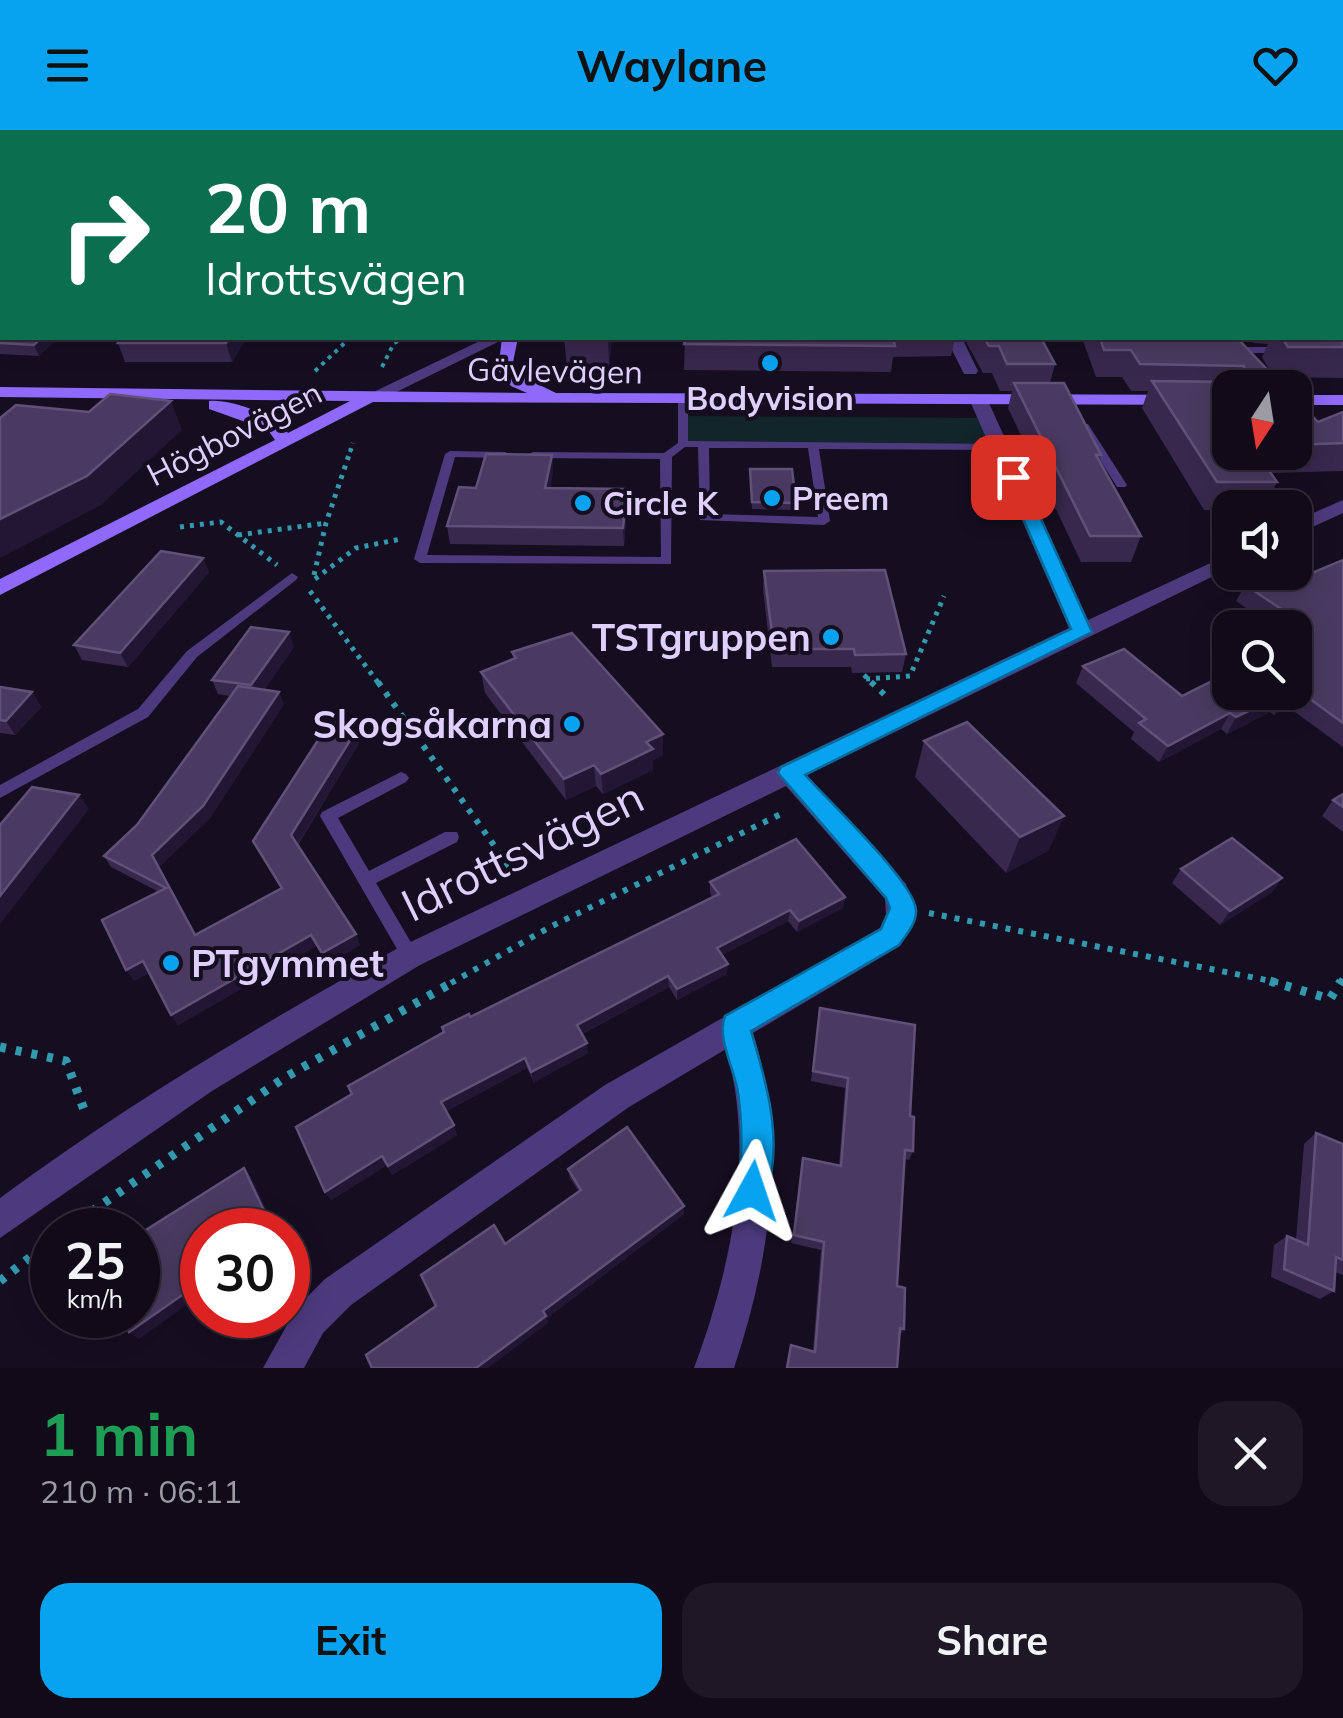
<!DOCTYPE html>
<html lang="en">
<head>
<meta charset="utf-8">
<style>
  body { margin:0; font-family:Mulish,sans-serif; background:#1e1826; color:#f1f3f6; height:100vh; display:flex; flex-direction:column; font-size:38px; white-space:nowrap }
  * { box-sizing:border-box; margin:0 }
  p { font-size:32px; color:#9c9aa2 }
  .icon { flex:none; width:55px; height:55px; fill:none; stroke:currentColor; stroke-width:2; stroke-linecap:round; stroke-linejoin:round }
  .map { position:relative; height:1238px; overflow:hidden }
  .details { display:flex; flex-direction:column; background:#100a19; flex:1 }
  .details>* { flex:none }
  .guide { position:absolute; left:0px; top:0px; width:1345px; height:210px; box-shadow:0 5px 25px #0003,0 0 0 2px #302b38; background:#0b6e4f; color:#fff; overflow:hidden }
  .needle { width:65px; rotate:192deg }
  .fabs { position:absolute; left:1212px; top:240px; display:grid; gap:20px }
  .fabs a { display:grid; place-items:center; width:100px; height:100px; border-radius:20px; background:#100a19; box-shadow:0 5px 25px #0003,0 0 0 2px #302b38; font-size:50px }
  .speed { position:absolute; left:30px; top:1078px; display:flex; gap:20px; font-size:50px; font-weight:700; text-align:center }
  .speed>* { display:grid; place-content:center; width:130px; height:130px; border-radius:50%; background:#100a19; box-shadow:0 5px 25px #0003,0 0 0 2px #302b38; line-height:1 }
  .speed small { font-size:25px; font-weight:400 }
  .speed .limit { border:15px solid #d22; background:#fff; color:#111 }
  .pin { position:absolute; display:grid; place-items:center; width:85px; height:85px; color:#fff; margin:-42px; border-radius:20px; box-shadow:0 5px 15px #0006 }
  .me { position:absolute; width:110px; margin:-55px; rotate:5deg; stroke-linejoin:round; filter:drop-shadow(0 0 8px #0008) }
  .turn { display:flex; align-items:center; gap:35px; height:210px; padding:0 40px; font-size:45px }
  .turn .icon { width:130px; height:130px; stroke-width:2.5 }
  .turn b { display:block; font-size:70px; line-height:85px }
  .round { display:grid; place-items:center; flex:none; width:105px; height:105px; border-radius:30px; background:#1e1826 }
  .headline { display:flex; align-items:center; justify-content:space-between; height:170px; padding:0 40px }
  h1 { font-size:60px; font-weight:700; line-height:75px; color:#1e9e55 }
  .button { display:flex; gap:20px; margin-top:auto; padding:20px 40px }
  .button a { flex:1; height:115px; border-radius:30px; background:#08a3f0; color:#111; font-size:40px; font-weight:700; line-height:115px; text-align:center }
  .button a+a { background:#1e1826; color:#f1f3f6 }
  header { display:flex; justify-content:space-between; align-items:center; height:130px; padding:0 40px; background:#08a3f0; color:#111; font-size:45px; font-weight:700 }
  .map>svg:first-child { display:block }
  .green { fill:#11252a }
  .lines { fill:none; stroke-linecap:round; stroke-linejoin:round }
  .path-far3 { stroke:#3299ae; stroke-width:4; stroke-dasharray:4 5; stroke-linecap:butt }
  .path-far2 { stroke:#3299ae; stroke-width:5; stroke-dasharray:4 6; stroke-linecap:butt }
  .path-far1 { stroke:#3299ae; stroke-width:6; stroke-dasharray:5 8; stroke-linecap:butt }
  .path { stroke:#3299ae; stroke-width:9; stroke-dasharray:6 10; stroke-linecap:butt }
  .service { fill:#4d3a7e; fill-rule:evenodd }
  .minor { fill:#4d3a7e; fill-rule:evenodd }
  .secondary { fill:#8f69fa; fill-rule:evenodd }
  .wall { fill:#38284e }
  .shaded-wall { fill:#221634 }
  .building { fill:#4a3a61; stroke:#615179; stroke-width:2.5 }
  .route { fill:#08a3f0; stroke:#056a9c; stroke-width:2.5 }
  .poi-dot { fill:#08a3f0; stroke:#150e21; stroke-width:4 }
  .labels { text-anchor:middle; dominant-baseline:central; stroke-width:8; stroke-linejoin:round; paint-order:stroke }
  .far-street-label { font-size:32px; fill:#dfcffd; stroke:#150e21 }
  .far-poi-label { font-size:32px; font-weight:bold; fill:#dfcffd; stroke:#150e21; text-anchor:start }
  .poi-label { font-size:38px; font-weight:bold; fill:#dfcffd; stroke:#150e21; text-anchor:end }
  .near-street-label { font-size:45px; fill:#dfcffd; stroke:#150e21 }
</style>
</head>
<body>
<header><svg class="icon" aria-label="menu" viewBox="0 0 24 24"><path d="M4 6h16M4 12h16M4 18h16"/></svg>Waylane<svg class="icon" aria-label="heart" viewBox="0 0 24 24"><path d="M12 20l-8-8c-3-5 5-10 8-4 3-6 11-1 8 4z"/></svg></header>
<div class="map">
<svg width="1343" height="1238" viewBox="0 0 1343 1238">
  <rect width="100%" height="100%" fill="#150e21"/>
  <!-- green -->
  <path class="green" d="M 683,286 L 987,288 L 999,317 L 683,314 Z"/>
  <g class="lines">
    <!-- path-far3 -->
    <g class="path-far3">
      <path d="M 382,237 L 394,213 L 405,208"/>
      <path d="M 315,241 L 350,208"/>
      <path d="M 350,322 L 353,313"/>
    </g>
    <!-- path-far2 -->
    <g class="path-far2">
      <path d="M 180,397 L 221,392 L 277,435"/>
      <path d="M 238,405 L 326,393"/>
      <path d="M 314,445 L 326,393 L 351,319"/>
      <path d="M 315,449 L 356,418 L 401,409"/>
      <path d="M 1235,459 L 1268,442"/>
      <path d="M 310,461 L 379,554"/>
      <path d="M 864,545 L 873,554"/>
      <path d="M 866,549 L 910,546 L 944,466"/>
    </g>
    <!-- path-far1 -->
    <g class="path-far1">
      <path d="M 378,552 L 513,742"/>
      <path d="M 871,552 L 888,568"/>
      <path d="M 929,783 L 1281,853"/>
      <path d="M 451,853 L 550,797 L 785,682"/>
      <path d="M 1340,853 L 1343,848"/>
    </g>
    <!-- path -->
    <g class="path">
      <path d="M 1270,851 L 1330,869 L 1341,851"/>
      <path d="M 0,917 L 66,931 L 86,985"/>
      <path d="M 65,1100 L 284,948 L 455,851"/>
      <path d="M 0,1151 L 52,1110"/>
    </g>
    <!-- service -->
    <g class="service">
      <path d="M 1342,158 L 1343,159 L 1343,165 L 1342,165 Z"/>
      <path d="M 1219,208 L 1227,208 L 1233,217 L 1284,217 L 1289,220 L 1284,223 L 1230,223 L 1227,222 Z"/>
      <path d="M 683,268 L 688,271 L 688,311 L 999,314 L 1004,317 L 999,320 L 819,319 L 830,391 L 824,395 L 700,390 L 698,317 L 685,317 L 672,327 L 671,434 L 420,433 L 414,429 L 445,324 L 450,321 L 505,322 L 511,325 L 505,328 L 455,327 L 427,425 L 661,427 L 660,329 L 533,328 L 527,325 L 533,322 L 664,323 L 678,313 L 678,271 ZM 709,318 L 808,318 L 818,387 L 710,384 Z"/>
      <path d="M 1080,294 L 1088,294 L 1127,355 L 1125,357 L 1117,357 L 1079,296 Z"/>
      <path d="M 292,443 L 298,447 L 296,450 L 197,527 L 148,587 L 0,668 L 0,655 L 138,579 L 187,521 Z"/>
      <path d="M 401,642 L 406,644 L 409,648 L 406,652 L 338,688 L 369,741 L 445,702 L 457,702 L 459,707 L 457,712 L 376,753 L 419,826 L 416,831 L 410,834 L 404,831 L 320,686 L 322,682 Z"/>
    </g>
    <!-- minor -->
    <g class="minor">
      <path d="M 126,0 L 239,0 L 241,2 L 128,2 Z"/>
      <path d="M 1278,0 L 1290,0 L 1292,2 L 1279,2 Z"/>
      <path d="M 486,208 L 506,208 L 376,272 L 361,268 Z"/>
      <path d="M 946,208 L 962,208 L 978,241 L 976,244 L 964,244 Z"/>
      <path d="M 979,266 L 988,271 L 1088,490 L 1230,424 L 1230,438 L 807,645 L 906,754 L 915,785 L 900,816 L 753,903 C 788,1013 770,1130 734,1238 L 694,1238 C 731,1139 756,1023 726,919 L 629,977 L 351,1175 L 323,1203 L 304,1238 L 263,1238 L 297,1177 L 325,1149 L 605,955 L 880,798 L 886,785 L 885,769 L 786,656 L 420,835 L 212,961 L 0,1108 L 0,1068 C 127,974 262,894 400,817 L 1069,498 L 970,271 Z"/>
      <path d="M 1343,370 L 1343,383 L 1295,405 L 1295,391 Z"/>
    </g>
    <!-- secondary -->
    <g class="secondary">
      <path d="M 502,208 L 518,208 L 513,232 L 517,244 L 556,263 L 1230,265 L 1230,275 L 373,272 L 0,465 L 0,449 L 275,310 L 268,300 L 209,279 L 209,271 C 231,269 275,285 288,303 L 350,271 L 0,267 L 0,257 L 527,263 L 511,256 L 498,240 Z"/>
      <rect x="1295" y="265" width="48" height="10"/>
    </g>
  </g>
  <!-- wall -->
  <g class="wall">
    <path d="M 716,0 L 1273,0 L 1276,2 L 718,2 Z"/>
    <path d="M 0,149 L 2,208 L 58,208 L 39,226 L 0,224 Z"/>
    <path d="M 1343,177 L 1343,248 L 1275,247 L 1230,322 L 1295,322 L 1295,268 L 1318,292 L 1343,282 L 1343,341 L 1271,343 L 1277,352 L 1264,378 L 1230,378 L 1230,380 L 1204,380 L 1142,278 L 1148,261 L 1131,261 L 1122,247 L 1096,247 L 1082,208 L 1235,208 L 1271,243 L 1262,227 L 1268,214 L 1254,213 L 1250,208 L 1342,208 Z"/>
    <path d="M 246,208 L 232,232 L 125,232 L 118,213 Z"/>
    <path d="M 564,208 L 612,208 L 609,237 L 567,237 Z"/>
    <path d="M 685,208 L 955,208 L 951,226 L 893,227 L 891,242 L 684,240 Z"/>
    <path d="M 964,208 L 1041,208 L 1055,234 L 1050,253 L 1101,325 L 1100,330 L 1141,406 L 1131,432 L 1081,432 L 1008,278 L 1012,261 L 1000,261 L 992,243 L 983,243 Z"/>
    <path d="M 552,325 L 553,341 L 550,359 L 627,359 L 627,376 L 624,416 L 450,414 L 447,396 L 476,358 Z"/>
    <path d="M 750,339 L 796,373 L 795,380 L 752,379 Z"/>
    <path d="M 203,428 L 209,442 L 128,537 L 82,530 L 74,515 Z"/>
    <path d="M 1343,430 L 1343,617 L 1288,577 L 1274,585 L 1270,582 L 1227,604 L 1221,599 L 1159,632 L 1131,609 L 1134,602 L 1076,553 L 1083,536 L 1182,566 L 1295,562 L 1295,498 L 1275,498 L 1236,471 L 1245,455 L 1312,443 Z"/>
    <path d="M 764,441 L 906,524 L 902,542 L 852,543 L 851,537 L 772,537 L 763,459 Z"/>
    <path d="M 294,517 L 264,560 L 284,574 L 210,688 L 159,737 L 196,804 L 281,758 L 253,711 L 359,613 L 298,715 L 360,815 L 327,834 L 316,816 L 178,895 L 149,843 L 134,851 L 159,762 L 111,737 L 104,726 L 137,695 L 230,566 L 218,564 L 212,550 Z"/>
    <path d="M 512,522 L 663,604 L 663,625 L 653,630 L 653,640 L 603,664 L 596,656 L 566,670 L 485,563 L 481,542 L 513,529 Z"/>
    <path d="M 0,557 L 32,562 L 41,577 L 15,605 L 0,603 Z"/>
    <path d="M 924,611 L 1064,686 L 1048,721 L 1006,743 L 915,647 Z"/>
    <path d="M 1343,664 L 1343,702 L 1322,686 L 1333,670 Z"/>
    <path d="M 1181,739 L 1282,748 L 1272,762 L 1220,795 L 1172,753 Z"/>
    <path d="M 710,752 L 845,767 L 843,778 L 797,802 L 788,791 L 722,825 L 727,844 L 677,870 L 669,857 L 582,904 L 588,923 L 534,952 L 527,938 L 446,981 L 457,1005 L 392,1045 L 387,1035 L 331,1070 L 352,964 L 470,887 L 712,767 L 710,763 Z"/>
    <path d="M 820,878 L 910,986 L 913,1021 L 909,1030 L 905,1029 L 897,1156 L 904,1199 L 899,1206 L 897,1238 L 786,1238 L 791,1215 L 813,1221 L 821,1120 L 791,1113 L 803,1028 L 839,1036 L 845,958 L 811,951 Z"/>
    <path d="M 1316,1003 L 1343,1014 L 1343,1145 L 1335,1142 L 1334,1161 L 1320,1169 L 1271,1147 L 1274,1115 L 1287,1106 L 1296,1110 L 1304,1014 Z"/>
    <path d="M 568,1039 L 684,1084 L 547,1188 L 548,1193 L 436,1176 L 505,1114 L 579,1062 L 570,1048 Z"/>
  </g>
  <!-- shaded-wall -->
  <g class="shaded-wall">
    <path d="M 41,208 L 58,208 L 39,226 L 34,215 Z"/>
    <path d="M 229,208 L 246,208 L 232,232 L 226,213 Z"/>
    <path d="M 608,208 L 612,208 L 609,237 Z"/>
    <path d="M 171,271 L 182,300 L 101,375 L 0,428 L 0,389 Z"/>
    <path d="M 552,325 L 553,341 L 547,375 L 545,358 Z"/>
    <path d="M 627,359 L 627,376 L 624,416 L 623,398 Z"/>
    <path d="M 203,428 L 209,442 L 128,537 L 120,523 Z"/>
    <path d="M 289,502 L 294,517 L 257,570 L 251,555 Z"/>
    <path d="M 1299,561 L 1288,577 L 1274,585 L 1284,568 Z"/>
    <path d="M 32,562 L 41,577 L 15,605 L 6,591 Z"/>
    <path d="M 279,562 L 284,574 L 210,688 L 159,737 L 152,725 Z"/>
    <path d="M 1280,566 L 1270,582 L 1227,604 L 1236,587 Z"/>
    <path d="M 1230,583 L 1221,599 L 1159,632 L 1168,616 Z"/>
    <path d="M 356,601 L 359,613 L 296,717 L 291,705 Z"/>
    <path d="M 663,604 L 663,625 L 653,630 L 653,640 L 603,664 L 601,644 L 646,612 Z"/>
    <path d="M 594,635 L 596,656 L 566,670 L 564,649 Z"/>
    <path d="M 79,665 L 89,679 L 0,794 L 0,766 Z"/>
    <path d="M 1064,686 L 1048,721 L 1006,743 L 1020,707 Z"/>
    <path d="M 1282,748 L 1272,762 L 1220,795 L 1230,781 Z"/>
    <path d="M 845,767 L 843,778 L 797,802 L 799,791 Z"/>
    <path d="M 790,780 L 788,791 L 716,828 L 717,818 Z"/>
    <path d="M 356,804 L 360,815 L 327,834 L 322,823 Z"/>
    <path d="M 311,805 L 316,816 L 178,895 L 171,885 Z"/>
    <path d="M 143,831 L 151,842 L 134,851 L 126,840 Z"/>
    <path d="M 728,834 L 727,844 L 677,870 L 677,859 Z"/>
    <path d="M 668,846 L 669,857 L 579,905 L 577,895 Z"/>
    <path d="M 587,913 L 588,923 L 534,952 L 531,942 Z"/>
    <path d="M 525,928 L 527,938 L 445,981 L 441,972 Z"/>
    <path d="M 454,995 L 457,1005 L 392,1045 L 388,1036 Z"/>
    <path d="M 382,1026 L 387,1035 L 331,1070 L 325,1062 Z"/>
    <path d="M 244,1038 L 251,1047 L 276,1100 L 273,1100 Z"/>
    <path d="M 684,1076 L 684,1084 L 547,1188 L 548,1193 L 488,1238 L 476,1238 L 543,1181 Z"/>
    <path d="M 198,1154 L 202,1157 L 202,1164 L 139,1209 L 129,1202 Z"/>
  </g>
  <!-- building -->
  <g class="building">
    <path d="M 0,0 L 119,0 L 115,2 L 2,2 L 2,80 L 0,82 Z"/>
    <path d="M 137,0 L 417,0 L 415,2 L 139,2 Z"/>
    <path d="M 491,0 L 705,0 L 705,2 L 490,2 Z"/>
    <path d="M 730,0 L 1273,0 L 1276,2 L 732,2 Z"/>
    <path d="M 2,147 L 2,208 L 41,208 L 34,215 L 0,213 L 0,149 Z"/>
    <path d="M 1342,197 L 1343,217 L 1288,217 L 1282,208 L 1342,208 Z"/>
    <path d="M 122,208 L 229,208 L 226,213 L 118,213 Z"/>
    <path d="M 685,208 L 893,208 L 895,216 L 684,214 Z"/>
    <path d="M 984,208 L 1041,208 L 1055,234 L 1007,234 L 999,216 L 989,216 Z"/>
    <path d="M 1100,208 L 1235,208 L 1239,210 L 1285,258 L 1230,258 L 1230,322 L 1256,322 L 1277,352 L 1217,352 L 1152,251 L 1242,252 L 1245,248 L 1244,236 L 1140,234 L 1131,220 L 1104,220 Z"/>
    <path d="M 1014,253 L 1064,253 L 1101,325 L 1096,325 L 1141,406 L 1090,406 Z"/>
    <path d="M 110,264 L 171,271 L 87,346 L 0,389 L 0,288 L 16,275 L 89,282 Z"/>
    <path d="M 1295,268 L 1318,292 L 1343,282 L 1343,313 L 1295,315 Z"/>
    <path d="M 486,324 L 552,325 L 545,358 L 627,359 L 623,398 L 447,396 L 459,357 L 476,358 Z"/>
    <path d="M 750,339 L 792,339 L 796,373 L 752,372 Z"/>
    <path d="M 161,421 L 203,428 L 120,523 L 74,515 Z"/>
    <path d="M 1343,430 L 1343,593 L 1299,561 L 1284,568 L 1280,566 L 1236,587 L 1230,583 L 1168,616 L 1139,593 L 1146,589 L 1083,536 L 1124,519 L 1182,566 L 1230,542 L 1230,562 L 1295,562 L 1295,509 L 1313,500 L 1245,455 L 1273,442 L 1295,442 L 1295,433 L 1312,443 Z"/>
    <path d="M 885,440 L 906,524 L 855,525 L 854,519 L 774,519 L 764,441 Z"/>
    <path d="M 251,497 L 289,502 L 251,555 L 212,550 Z"/>
    <path d="M 572,503 L 663,604 L 646,612 L 653,619 L 601,644 L 594,635 L 564,649 L 481,542 L 516,528 L 512,522 Z"/>
    <path d="M 238,556 L 279,562 L 203,676 L 152,725 L 195,805 L 282,758 L 253,711 L 333,587 L 356,601 L 291,705 L 356,804 L 322,823 L 311,805 L 171,885 L 143,831 L 126,840 L 102,790 L 166,758 L 104,726 L 137,695 Z"/>
    <path d="M 0,557 L 32,562 L 6,591 L 0,590 Z"/>
    <path d="M 967,592 L 1064,686 L 1020,707 L 924,611 Z"/>
    <path d="M 32,657 L 79,665 L 0,766 L 0,695 Z"/>
    <path d="M 1343,664 L 1343,677 L 1333,670 Z"/>
    <path d="M 1232,708 L 1282,748 L 1230,781 L 1181,739 Z"/>
    <path d="M 796,709 L 845,767 L 799,791 L 790,780 L 717,818 L 728,834 L 677,859 L 668,846 L 577,895 L 587,913 L 531,942 L 525,928 L 441,972 L 454,995 L 388,1036 L 382,1026 L 325,1062 L 296,997 L 352,964 L 348,956 L 444,902 L 442,897 L 469,884 L 470,887 L 719,764 L 710,752 Z"/>
    <path d="M 820,878 L 915,895 L 910,986 L 914,987 L 913,1021 L 905,1020 L 897,1156 L 905,1158 L 904,1199 L 900,1198 L 897,1238 L 787,1238 L 791,1215 L 815,1222 L 824,1112 L 794,1105 L 803,1028 L 841,1036 L 848,948 L 813,941 Z"/>
    <path d="M 627,997 L 684,1076 L 543,1181 L 546,1186 L 476,1238 L 372,1238 L 366,1225 L 436,1176 L 421,1145 L 494,1095 L 505,1114 L 581,1060 L 568,1039 Z"/>
    <path d="M 1316,1003 L 1343,1014 L 1343,1130 L 1336,1127 L 1334,1161 L 1284,1139 L 1287,1106 L 1308,1115 Z"/>
    <path d="M 244,1038 L 273,1100 L 202,1100 L 202,1162 L 198,1154 L 129,1202 L 122,1185 L 138,1185 L 138,1105 Z"/>
  </g>
  <!-- route -->
  <path class="route" d="M 1013,342 L 1022,347 L 1092,502 L 805,645 C 827,669 915,753 916,780 C 917,793 906,805 899,815 L 751,901 C 767,954 786,1018 763,1072 L 752,1077 L 741,1072 C 734,1056 741,1043 741,1026 C 742,1005 741,983 738,963 C 735,940 716,907 725,886 L 881,799 L 890,778 L 886,768 L 778,643 L 781,637 L 1071,499 L 1005,347 Z"/>
  <!-- markers -->
  <g class="poi-dot">
    <circle cx="770" cy="233" r="10"/>
    <circle cx="772" cy="368" r="10"/>
    <circle cx="583" cy="373" r="10"/>
    <circle cx="831" cy="507" r="10"/>
    <circle cx="572" cy="594" r="10"/>
    <circle cx="171" cy="833" r="10"/>
  </g>
  <g class="labels">
    <!-- far-street labels -->
    <g class="far-street-label">
      <text transform="translate(555 240) rotate(1)">Gävlevägen</text>
      <text transform="translate(234 303) rotate(-27)">Högbovägen</text>
    </g>
    <!-- far-poi labels -->
    <g class="far-poi-label">
      <text x="770" y="268" text-anchor="middle">Bodyvision</text>
      <text x="792" y="368">Preem</text>
      <text x="603" y="373">Circle K</text>
    </g>
    <!-- poi labels -->
    <g class="poi-label">
      <text x="811" y="507">TSTgruppen</text>
      <text x="552" y="594">Skogsåkarna</text>
      <text x="191" y="833" text-anchor="start">PTgymmet</text>
    </g>
    <!-- near-street labels -->
    <g class="near-street-label">
      <text transform="translate(522 720) rotate(-26)">Idrottsvägen</text>
    </g>
  </g>
</svg>
<div class="fabs">
<a><svg class="needle" viewBox="-14 -14 28 28"><path d="M0-13l5 13h-10z" fill="#e53935"/><path d="M0 13l5-13h-10z" fill="#9c9aa2"/></svg></a>
<a><svg class="icon" aria-label="sound" viewBox="0 0 24 24"><path d="M4 9h4l5-4v14l-5-4H4zM17 9q2 3 0 6"/></svg></a>
<a><svg class="icon" aria-label="search" viewBox="0 0 24 24"><circle cx="10" cy="10" r="6"/><path d="M15 15l6 6"/></svg></a>
</div>
<div class="speed"><div>25<small>km/h</small></div><div class="limit">30</div></div>
<div class="pin" style="left:1013px;top:347px;background:#d93025"><svg class="icon" aria-label="arrive" viewBox="0 0 24 24"><path d="M6 21V4h12l-3 4 3 4H6"/></svg></div>
<svg class="me" style="left:752px;top:1061px" viewBox="-20 -20 40 40"><path d="M0-17L14 15 0 8-14 15z" fill="#08a3f0" stroke="#fff" stroke-width="4"/></svg>
<div class="guide">
<div class="turn"><svg class="icon" aria-label="right" viewBox="0 0 24 24"><path d="M7 20v-9h11M14 6l5 5-5 5"/></svg><div><b>20 m</b>Idrottsvägen</div></div>
</div>
</div>
<section class="details">
<div class="headline"><div><h1>1 min</h1><p>210 m · 06:11</p></div><a class="round"><svg class="icon" aria-label="close" viewBox="0 0 24 24"><path d="M6 6l12 12M18 6L6 18"/></svg></a></div>
<div class="button"><a>Exit</a><a>Share</a></div>
</section>
</body>
</html>
